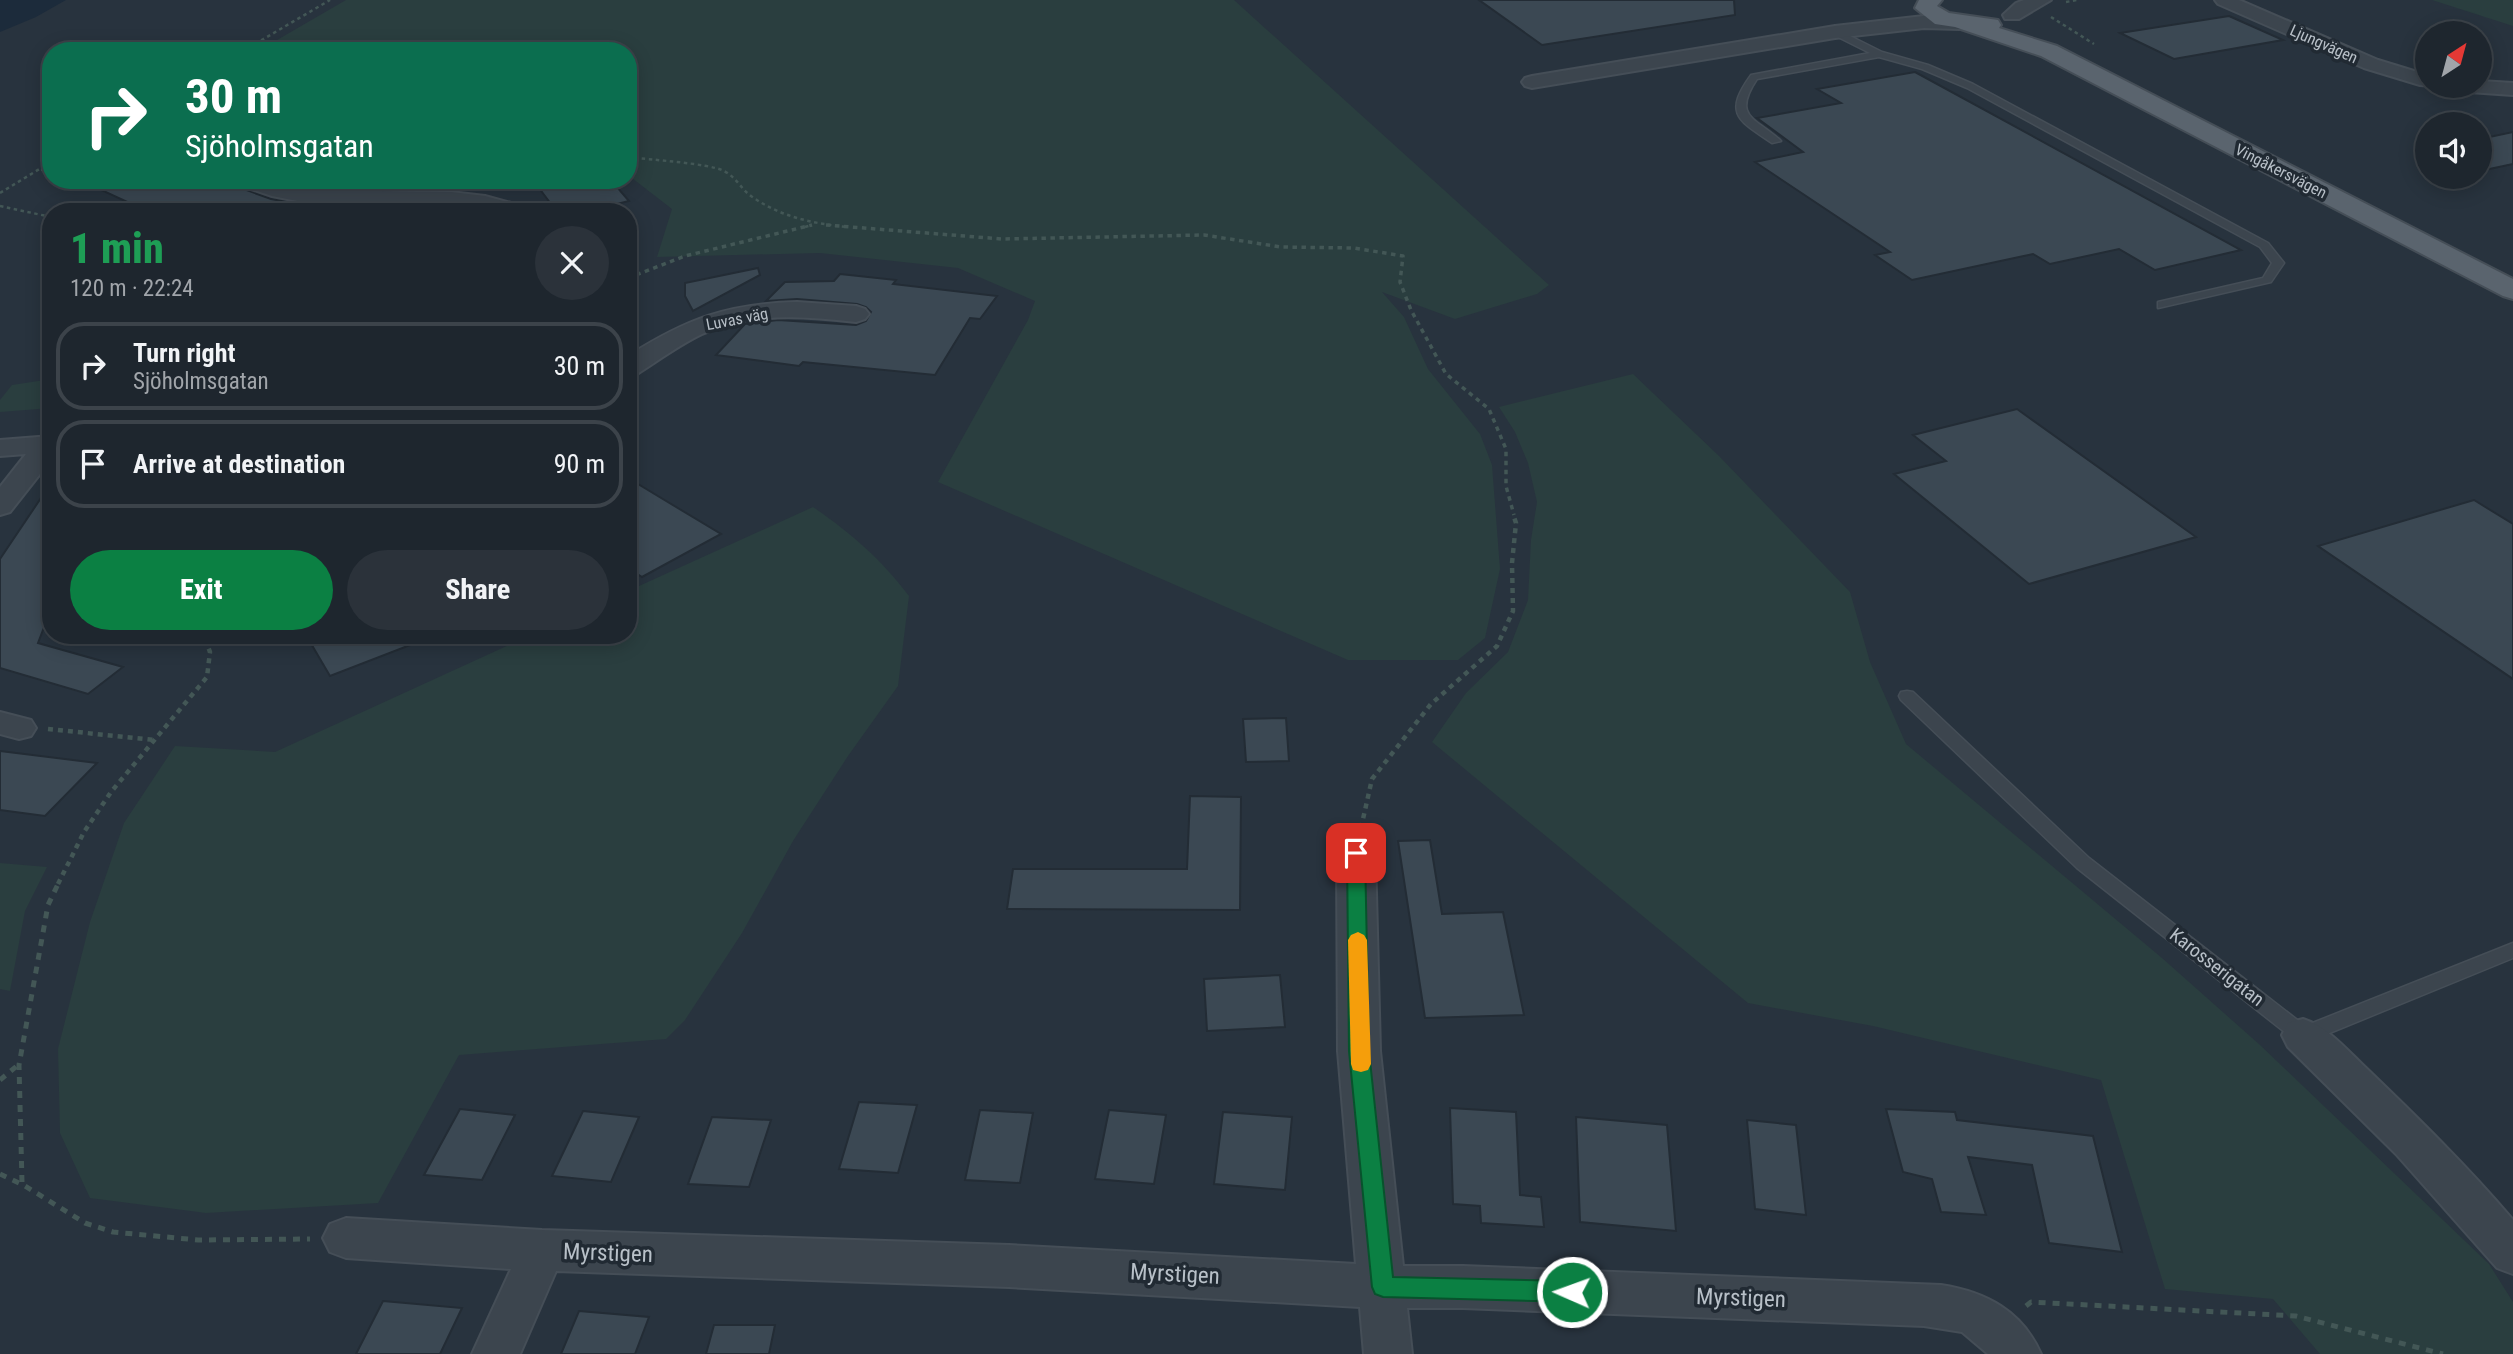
<!DOCTYPE html>
<html lang="en">
<head>
<meta charset="utf-8">
<style>
  body { margin:0; font-family:"Roboto Condensed",sans-serif; background:#2b323a; color:#f1f3f6; height:100vh; display:flex; flex-direction:column; font-size:26px; white-space:nowrap }
  * { box-sizing:border-box; margin:0 }
  p { font-size:23px; color:#a1a5aa }
  .icon { flex:none; width:38px; height:38px; fill:none; stroke:currentColor; stroke-width:2; stroke-linecap:round; stroke-linejoin:round }
  .map { position:relative; flex:1; overflow:hidden }
  .details { position:absolute; left:42px; top:203px; width:595px; height:441px; display:flex; flex-direction:column; background:#1e262e; border-radius:28px; box-shadow:0 4px 18px #0003,0 0 0 2px #3c434a }
  .details>* { flex:none }
  .hud { position:absolute; left:42px; top:42px; width:595px; height:147px; border-radius:28px; box-shadow:0 4px 18px #0003,0 0 0 2px #3c434a; background:#0b6e4f; color:#fff; overflow:hidden }
  .needle { width:46px; rotate:36deg }
  .buttons { position:absolute; left:2415px; top:21px; display:grid; gap:14px }
  .buttons a { display:grid; place-items:center; width:77px; height:77px; border-radius:50%; background:#1e262e; box-shadow:0 4px 18px #0003,0 0 0 2px #3c434a; font-size:35px }
  .pin { position:absolute; display:grid; place-items:center; width:60px; height:60px; color:#fff; margin:-30px; border-radius:14px; box-shadow:0 4px 10px #0006 }
  .me { position:absolute; width:77px; margin:-38px; rotate:272deg; stroke-linejoin:round; filter:drop-shadow(0 0 5px #0008) }
  .turn { display:flex; align-items:center; gap:24px; height:147px; padding:0 28px; font-size:32px }
  .turn .icon { width:91px; height:91px; stroke-width:2.5 }
  .turn b { display:block; font-size:49px; line-height:60px }
  .round { display:grid; place-items:center; flex:none; width:74px; height:74px; border-radius:37px; background:#2b323a }
  .headline { display:flex; align-items:center; justify-content:space-between; height:119px; padding:0 28px }
  h1 { font-size:42px; font-weight:800; line-height:52px; color:#1e9e55 }
  .button { display:flex; gap:14px; margin-top:auto; padding:14px 28px }
  .button a { flex:1; height:80px; border-radius:42px; background:#0b8043; color:#fff; font-size:28px; font-weight:800; line-height:80px; text-align:center }
  .button a+a { background:#2b323a; color:#f1f3f6 }
  ul { padding:0; list-style:none }
  li { display:flex; align-items:center; gap:21px; height:88px; margin:0 14px 10px; padding:0 14px; border:4px solid #3c434a; border-radius:28px }
  li div { flex:1 }
  li b { display:block; font-size:26px }
  li em { font-style:normal }
  .map>svg:first-child { display:block }
  .green { fill:#2a3e3f }
  .water { fill:#1c2b3b }
  .building { fill:#3b4853; stroke:#232c35; stroke-width:2 }
  .lines { fill:none; stroke-linecap:round; stroke-linejoin:round }
  .lane-casing { stroke:#454e57; stroke-width:3 }
  .street-casing { stroke:#454e57; stroke-width:4 }
  .primary-casing { stroke:#454e57; stroke-width:4 }
  .path-far3 { stroke:#435756; stroke-width:2.5; stroke-dasharray:3.5 3.5; stroke-linecap:butt }
  .path-far2 { stroke:#435756; stroke-width:3.5; stroke-dasharray:4.5 4.5; stroke-linecap:butt }
  .path-far1 { stroke:#435756; stroke-width:4.5; stroke-dasharray:5 5; stroke-linecap:butt }
  .path { stroke:#435756; stroke-width:5; stroke-dasharray:7 7; stroke-linecap:butt }
  .lane { fill:#3c454e; fill-rule:evenodd }
  .street { fill:#3c454e; fill-rule:evenodd }
  .primary { fill:#5a646e; fill-rule:evenodd }
  .route { fill:#0b8043; stroke:#07532c; stroke-width:2 }
  .slow { fill:#f59e0b }
  .labels { text-anchor:middle; dominant-baseline:central; stroke-width:7; stroke-linejoin:round; paint-order:stroke }
  .far-street-label { font-size:16px; fill:#b8c0c8; stroke:#212a33 }
  .street-label { font-size:19px; fill:#b8c0c8; stroke:#212a33 }
  .near-street-label { font-size:23px; fill:#b8c0c8; stroke:#212a33 }
</style>
</head>
<body>
<div class="map">
<svg width="2513" height="1354" viewBox="0 0 2513 1354">
  <rect width="100%" height="100%" fill="#28333e"/>
  <!-- green -->
  <g class="green">
    <path d="M 346,0 L 1234,0 L 1549,285 L 1537,294 L 1455,319 L 1382,292 L 1404,317 L 1428,369 L 1480,434 L 1492,465 L 1500,569 L 1485,638 L 1458,660 L 1348,660 L 938,482 L 1028,320 L 1035,301 L 958,268 L 820,253 L 657,257 L 672,209 L 628,175 L 628,51 L 258,51 Z"/>
    <path d="M 2432,0 L 2513,0 L 2513,26 Z"/>
    <path d="M 1633,374 L 1719,456 L 1850,592 L 1870,662 L 1906,744 L 2162,958 L 2260,1045 L 2489,1264 L 2513,1302 L 2513,1354 L 2320,1354 L 2273,1299 L 2165,1289 L 2101,1080 L 1873,1026 L 1748,1003 L 1432,742 L 1466,693 L 1508,652 L 1528,600 L 1531,540 L 1537,502 L 1528,463 L 1515,432 L 1499,407 Z"/>
    <path d="M 51,379 L 51,408 L 0,412 L 0,400 L 12,385 Z"/>
    <path d="M 813,507 C 851,533 881,559 909,596 L 898,686 L 848,756 L 793,841 L 742,933 L 685,1020 L 666,1039 L 459,1055 L 378,1203 L 206,1213 L 90,1198 L 60,1133 L 58,1049 L 90,922 L 124,823 L 175,746 L 275,752 L 531,635 L 628,635 L 628,591 Z"/>
    <path d="M 0,863 L 47,867 L 25,911 L 10,991 L 0,989 Z"/>
  </g>
  <!-- water -->
  <path class="water" d="M 0,0 L 66,0 L 36,17 L 0,32 Z"/>
  <!-- building -->
  <g class="building">
    <path d="M 1479,0 L 1734,0 L 1735,15 L 1542,45 Z"/>
    <path d="M 2229,16 L 2283,40 L 2174,59 L 2120,33 Z"/>
    <path d="M 1915,72 L 2241,250 L 2155,270 L 2119,249 L 2050,264 L 2033,254 L 1912,280 L 1875,255 L 1890,252 L 1755,162 L 1803,152 L 1757,118 L 1841,103 L 1817,89 Z"/>
    <path d="M 2513,132 L 2513,164 L 2480,171 L 2480,139 Z"/>
    <path d="M 147,180 L 234,180 L 238,187 L 271,199 L 313,207 L 362,207 L 362,212 L 149,212 L 99,189 Z"/>
    <path d="M 282,180 L 363,180 L 363,188 L 313,187 Z"/>
    <path d="M 533,180 L 611,180 L 629,201 L 585,212 L 557,212 Z"/>
    <path d="M 758,268 L 760,275 L 693,311 L 685,296 L 685,283 Z"/>
    <path d="M 840,274 L 896,280 L 893,284 L 997,296 L 980,319 L 970,318 L 935,375 L 803,362 L 799,366 L 716,355 L 745,324 L 778,320 L 856,325 L 866,321 L 871,312 L 866,307 L 857,304 L 797,299 L 766,301 L 785,282 L 834,281 Z"/>
    <path d="M 2017,409 L 2196,537 L 2029,584 L 1894,474 L 1946,461 L 1913,435 Z"/>
    <path d="M 628,478 L 721,534 L 642,577 L 628,568 Z"/>
    <path d="M 51,483 L 51,609 L 38,643 L 123,667 L 88,694 L 0,668 L 0,559 Z"/>
    <path d="M 2474,500 L 2513,524 L 2513,679 L 2318,546 Z"/>
    <path d="M 306,635 L 430,635 L 431,637 L 330,676 Z"/>
    <path d="M 1286,718 L 1289,761 L 1246,762 L 1243,719 Z"/>
    <path d="M 0,751 L 97,763 L 45,816 L 0,810 Z"/>
    <path d="M 1190,796 L 1241,797 L 1240,910 L 1007,909 L 1013,869 L 1187,869 Z"/>
    <path d="M 1430,840 L 1442,914 L 1503,912 L 1524,1015 L 1425,1018 L 1398,841 Z"/>
    <path d="M 1280,975 L 1285,1027 L 1207,1031 L 1204,979 Z"/>
    <path d="M 859,1102 L 917,1105 L 898,1173 L 839,1169 Z"/>
    <path d="M 1450,1108 L 1516,1112 L 1520,1195 L 1541,1197 L 1544,1227 L 1481,1223 L 1480,1206 L 1453,1204 Z"/>
    <path d="M 460,1109 L 515,1115 L 482,1180 L 424,1175 Z"/>
    <path d="M 1886,1109 L 1955,1112 L 1957,1120 L 2093,1136 L 2122,1252 L 2049,1243 L 2032,1165 L 1968,1157 L 1986,1215 L 1941,1212 L 1932,1179 L 1903,1172 Z"/>
    <path d="M 980,1110 L 1033,1113 L 1020,1183 L 965,1180 Z"/>
    <path d="M 1109,1110 L 1166,1115 L 1154,1184 L 1095,1179 Z"/>
    <path d="M 583,1111 L 639,1117 L 611,1182 L 552,1176 Z"/>
    <path d="M 1223,1112 L 1292,1117 L 1285,1190 L 1214,1184 Z"/>
    <path d="M 712,1117 L 771,1120 L 749,1187 L 688,1184 Z"/>
    <path d="M 1576,1117 L 1667,1125 L 1676,1231 L 1580,1222 Z"/>
    <path d="M 1747,1120 L 1796,1125 L 1806,1215 L 1755,1209 Z"/>
    <path d="M 383,1301 L 462,1308 L 440,1354 L 356,1354 Z"/>
    <path d="M 579,1311 L 649,1317 L 635,1354 L 561,1354 Z"/>
    <path d="M 714,1325 L 775,1325 L 769,1354 L 706,1354 Z"/>
  </g>
  <g class="lines">
    <!-- lane casing -->
    <g class="lane-casing">
      <g id="lane">
        <path d="M 1832,30 L 1838,30 L 1882,52 L 1928,65 L 1973,84 L 2268,243 L 2284,263 L 2271,282 L 2158,308 L 2158,302 L 2263,278 L 2272,263 L 2260,247 L 1967,88 L 1922,69 L 1879,57 L 1757,79 C 1731,118 1757,118 1781,141 L 1772,143 C 1738,120 1723,114 1751,75 L 1870,53 L 1832,34 Z"/>
        <path d="M 1907,691 L 1913,692 L 2089,858 L 2305,1026 L 2513,943 L 2513,958 L 2310,1041 L 2303,1043 L 2296,1041 L 2077,868 L 1901,700 L 1899,696 L 1901,692 Z"/>
      </g>
    </g>
    <!-- street casing -->
    <g class="street-casing">
      <g id="street">
        <path d="M 2024,0 L 2051,0 L 2019,19 L 2005,19 L 2003,15 L 2016,3 Z"/>
        <path d="M 2215,0 L 2239,0 L 2378,60 L 2427,75 L 2427,86 L 2432,86 L 2420,85 L 2364,68 L 2218,4 Z"/>
        <path d="M 1924,16 L 1959,17 L 1968,23 L 1959,29 L 1924,28 L 1835,38 L 1532,88 L 1525,86 L 1522,82 L 1525,78 L 1532,76 L 1835,26 Z"/>
        <path d="M 2480,81 L 2513,83 L 2513,95 L 2469,92 L 2462,90 L 2459,86 L 2480,86 Z"/>
        <path d="M 236,180 L 269,180 L 313,190 L 451,192 L 485,196 L 526,207 L 529,212 L 492,212 L 451,205 L 313,204 L 272,196 L 239,185 Z"/>
        <path d="M 797,302 L 856,306 L 865,309 L 869,314 L 865,319 L 856,322 C 805,316 750,312 702,334 C 679,345 659,360 637,374 L 628,376 L 628,356 C 687,319 726,304 797,302 Z"/>
        <path d="M 51,436 L 51,460 L 10,512 L 0,515 L 0,487 L 26,454 L 0,456 L 0,440 Z"/>
        <path d="M 0,712 L 31,720 L 36,728 L 31,736 L 19,739 L 0,734 Z"/>
        <path d="M 1356,840 L 1369,844 L 1375,853 L 1380,1051 L 1403,1266 L 1463,1266 L 1941,1285 C 1986,1292 2022,1311 2041,1354 L 1988,1354 L 1962,1332 L 1924,1326 L 1463,1308 L 1407,1308 L 1412,1354 L 1364,1354 L 1360,1307 L 1009,1287 L 556,1271 L 520,1354 L 472,1354 L 511,1269 L 346,1258 L 330,1252 L 323,1238 L 330,1224 L 346,1218 L 542,1230 L 1009,1245 L 1356,1264 L 1338,1051 L 1337,853 L 1343,844 Z"/>
        <path d="M 2303,1019 C 2328,1027 2347,1050 2366,1068 C 2417,1117 2467,1166 2513,1220 L 2513,1274 L 2497,1268 L 2396,1154 L 2288,1047 L 2282,1035 L 2288,1023 Z"/>
      </g>
    </g>
    <!-- primary casing -->
    <g class="primary-casing">
      <path id="primary" d="M 1919,0 L 1942,0 L 1937,6 L 1949,13 L 1998,20 L 2001,25 L 1999,28 L 2057,46 L 2513,279 L 2513,299 L 2503,296 L 2041,56 L 1955,27 L 1935,24 L 1915,8 Z"/>
    </g>
    <!-- path-far3 -->
    <g class="path-far3">
      <path d="M 2066,2 L 2077,0"/>
      <path d="M 2051,17 L 2094,44"/>
      <path d="M 243,51 L 330,0"/>
      <path d="M 628,157 C 650,160 708,163 724,171 C 737,178 741,189 751,196 C 780,217 815,224 848,227"/>
      <path d="M 41,170 L 51,168"/>
      <path d="M 0,193 L 51,162"/>
      <path d="M 0,206 L 51,217"/>
      <path d="M 805,227 L 812,225"/>
    </g>
    <!-- path-far2 -->
    <g class="path-far2">
      <path d="M 826,225 L 1002,239 L 1204,235 L 1281,247 L 1354,248 L 1403,256 L 1400,282 L 1411,310 L 1446,374 L 1489,409 L 1506,449 L 1506,486 L 1514,515"/>
      <path d="M 628,278 L 685,256 L 812,225"/>
    </g>
    <!-- path-far1 -->
    <g class="path-far1">
      <path d="M 207,644 L 232,635"/>
      <path d="M 48,729 L 154,740"/>
      <path d="M 1361,828 L 1372,779 L 1431,704 L 1497,646 L 1513,611 L 1512,563 L 1516,523 L 1513,514"/>
      <path d="M 58,884 L 84,832 L 111,792 L 207,677 L 210,652 L 207,644 L 195,635"/>
    </g>
    <!-- path -->
    <g class="path">
      <path d="M 0,1080 L 18,1065"/>
      <path d="M 0,1174 L 25,1186 L 85,1223 L 113,1232 L 198,1240 L 310,1239"/>
      <path d="M 22,1182 L 19,1065 L 48,905 L 59,882"/>
      <path d="M 2026,1306 L 2031,1302 L 2296,1316 L 2443,1354"/>
    </g>
    <!-- lane -->
    <use href="#lane" class="lane"/>
    <!-- street -->
    <use href="#street" class="street"/>
    <!-- primary -->
    <use href="#primary" class="primary"/>
  </g>
  <!-- route -->
  <path class="route" d="M 1356,846 L 1362,848 L 1365,853 L 1369,1051 L 1393,1277 L 1572,1281 L 1579,1284 L 1583,1292 L 1579,1299 L 1572,1302 L 1383,1297 L 1375,1294 L 1372,1287 L 1349,1051 L 1347,853 L 1349,848 Z"/>
  <!-- slow -->
  <path class="slow" d="M 1358,932 L 1364,935 L 1367,940 L 1371,1064 L 1368,1070 L 1361,1072 L 1353,1070 L 1351,1064 L 1348,940 L 1351,935 Z"/>
  <g class="labels">
    <!-- far-street labels -->
    <g class="far-street-label">
      <text transform="translate(2324 44) rotate(24)">Ljungvägen</text>
      <text transform="translate(2281 171) rotate(27)">Vingåkersvägen</text>
      <text transform="translate(737 319) rotate(-11)">Luvas väg</text>
    </g>
    <!-- street labels -->
    <g class="street-label">
      <text transform="translate(2217 967) rotate(38)">Karosserigatan</text>
    </g>
    <!-- near-street labels -->
    <g class="near-street-label">
      <text transform="translate(608 1253) rotate(2)">Myrstigen</text>
      <text transform="translate(1175 1274) rotate(3)">Myrstigen</text>
      <text transform="translate(1741 1298) rotate(2)">Myrstigen</text>
    </g>
  </g>
</svg>
<div class="buttons">
<a><svg class="needle" viewBox="-14 -14 28 28"><path d="M0-13l5 13h-10z" fill="#e53935"/><path d="M0 13l5-13h-10z" fill="#a1a5aa"/></svg></a>
<a><svg class="icon" aria-label="sound" viewBox="0 0 24 24"><path d="M4 9h4l5-4v14l-5-4H4zM17 9q2 3 0 6"/></svg></a>
</div>
<div class="pin" style="left:1356px;top:853px;background:#d93025"><svg class="icon" aria-label="arrive" viewBox="0 0 24 24"><path d="M6 21V4h12l-3 4 3 4H6"/></svg></div>
<svg class="me" style="left:1572px;top:1292px" viewBox="-20 -20 40 40"><circle r="17" fill="#0b8043" stroke="#fff" stroke-width="3"/><path d="M0-11L8 9 0 5-8 9z" fill="#fff"/></svg>
<div class="hud">
<div class="turn"><svg class="icon" aria-label="right" viewBox="0 0 24 24"><path d="M7 20v-9h11M14 6l5 5-5 5"/></svg><div><b>30 m</b>Sjöholmsgatan</div></div>
</div>
<section class="details">
<div class="headline"><div><h1>1 min</h1><p>120 m · 22:24</p></div><a class="round"><svg class="icon" aria-label="close" viewBox="0 0 24 24"><path d="M6 6l12 12M18 6L6 18"/></svg></a></div>
<ul>
<li><svg class="icon" aria-label="right" viewBox="0 0 24 24"><path d="M7 20v-9h11M14 6l5 5-5 5"/></svg><div><b>Turn right</b><p>Sjöholmsgatan</p></div><em>30 m</em></li>
<li><svg class="icon" aria-label="arrive" viewBox="0 0 24 24"><path d="M6 21V4h12l-3 4 3 4H6"/></svg><div><b>Arrive at destination</b></div><em>90 m</em></li>
</ul>
<div class="button"><a>Exit</a><a>Share</a></div>
</section>
</div>
</body>
</html>
